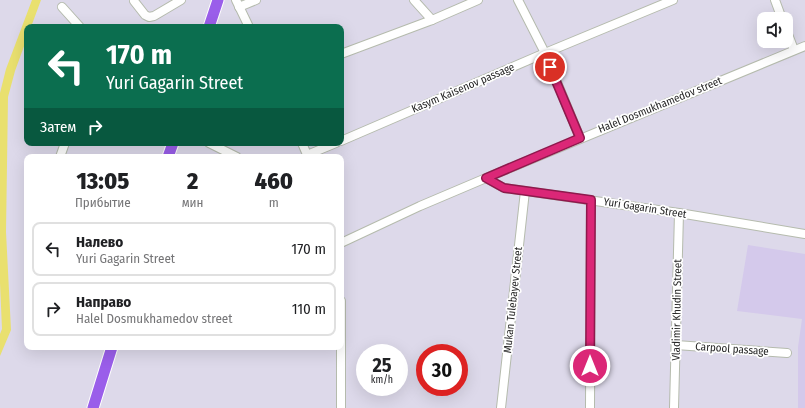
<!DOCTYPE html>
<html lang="ru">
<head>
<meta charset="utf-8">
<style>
  body { margin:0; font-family:"Fira Sans Condensed",sans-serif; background:#f2f2f2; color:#202124; height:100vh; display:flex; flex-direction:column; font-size:15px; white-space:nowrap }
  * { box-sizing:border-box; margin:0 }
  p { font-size:13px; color:#757577 }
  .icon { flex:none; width:22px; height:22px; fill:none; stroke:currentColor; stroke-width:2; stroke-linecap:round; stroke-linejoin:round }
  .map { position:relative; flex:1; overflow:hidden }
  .panel { position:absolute; left:24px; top:154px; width:320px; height:196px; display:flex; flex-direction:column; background:#fff; border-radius:8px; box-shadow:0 4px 16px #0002 }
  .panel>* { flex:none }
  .banner { position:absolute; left:24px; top:24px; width:320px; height:122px; border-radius:8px; box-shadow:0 4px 16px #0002; background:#0b6e4f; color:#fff; overflow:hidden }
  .tools { position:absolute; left:757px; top:12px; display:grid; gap:8px }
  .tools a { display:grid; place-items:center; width:36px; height:36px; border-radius:8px; background:#fff; box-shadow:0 4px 16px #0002; font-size:20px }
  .speed { position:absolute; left:356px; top:344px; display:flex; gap:8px; font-size:20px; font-weight:700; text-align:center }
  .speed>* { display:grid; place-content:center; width:52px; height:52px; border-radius:50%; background:#fff; box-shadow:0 4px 16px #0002; line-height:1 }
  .speed small { font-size:10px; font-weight:400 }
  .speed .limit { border:6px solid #d22; background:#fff; color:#111 }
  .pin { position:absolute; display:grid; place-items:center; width:34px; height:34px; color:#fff; margin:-17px; border:2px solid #fff; border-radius:50%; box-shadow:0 1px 4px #0007 }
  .me { position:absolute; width:44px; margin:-22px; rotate:0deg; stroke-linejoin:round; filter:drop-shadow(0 0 3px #0008) }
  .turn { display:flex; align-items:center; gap:14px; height:84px; padding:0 16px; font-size:18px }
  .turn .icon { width:52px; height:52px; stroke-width:2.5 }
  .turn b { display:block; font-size:28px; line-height:34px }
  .then { display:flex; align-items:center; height:38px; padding:0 16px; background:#0003; gap:8px; font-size:15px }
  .eta { display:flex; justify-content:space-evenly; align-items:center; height:68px; text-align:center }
  .eta b { font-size:24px; font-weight:800; line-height:28px }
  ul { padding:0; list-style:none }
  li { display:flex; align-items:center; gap:12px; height:54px; margin:0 8px 6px; padding:0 8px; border:2px solid #e0e0e0; border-radius:8px }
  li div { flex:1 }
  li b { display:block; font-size:15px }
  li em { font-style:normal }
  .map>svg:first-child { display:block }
  .education { fill:#d4c9eb }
  .water { fill:#e9e06f }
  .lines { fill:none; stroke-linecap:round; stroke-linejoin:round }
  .minor-casing { stroke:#b5bbad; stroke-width:10 }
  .major-casing { stroke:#fff; stroke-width:13 }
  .minor { stroke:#fff; stroke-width:8 }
  .major { stroke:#9a5eea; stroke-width:11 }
  .route-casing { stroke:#8e194d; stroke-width:10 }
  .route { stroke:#db2777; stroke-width:7 }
  .labels { text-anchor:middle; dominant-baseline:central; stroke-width:3.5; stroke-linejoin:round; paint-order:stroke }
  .street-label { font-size:11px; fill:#272727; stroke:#fff }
</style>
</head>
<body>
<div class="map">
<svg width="805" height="408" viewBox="0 0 805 408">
  <rect width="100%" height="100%" fill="#ddd9ea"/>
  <!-- education -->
  <path class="education" d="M 748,245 L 805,254 L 805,408 L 798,408 L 798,347 L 802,319 L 737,311 Z"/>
  <!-- water -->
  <path class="water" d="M 32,0 L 41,0 L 31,27 L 27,27 L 27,38 L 15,71 L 8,97 L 6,232 L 11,330 L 0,356 L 0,334 L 2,329 L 0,283 L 0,93 L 6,69 Z"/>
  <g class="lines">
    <!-- minor casing -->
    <g class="minor-casing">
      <g id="minor">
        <path d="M 236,0 L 249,27"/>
        <path d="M 414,0 L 432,20"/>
        <path d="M 518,0 L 545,53 L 580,138"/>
        <path d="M 775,0 L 782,19"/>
        <path d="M 134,1 L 145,15 L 149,17 L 154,16 L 181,0"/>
        <path d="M 62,7 L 80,27"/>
        <path d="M 239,7 L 256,0"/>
        <path d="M 786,29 L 794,50"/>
        <path d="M 341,54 L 432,20 L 478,0"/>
        <path d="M 341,141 L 545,53 L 673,0"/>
        <path d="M 209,143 L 237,157"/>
        <path d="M 302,143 L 308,157"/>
        <path d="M 307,155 L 336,143"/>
        <path d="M 60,157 L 65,143"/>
        <path d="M 486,178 L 504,188 L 679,213 L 805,234"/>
        <path d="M 341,243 L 420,206 L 486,178 L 805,46"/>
        <path d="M 341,301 L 341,408"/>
        <path d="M 676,345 L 787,353"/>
        <path d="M 501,408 L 525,191"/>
        <path d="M 590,408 L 591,200"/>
        <path d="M 674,408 L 679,213"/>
      </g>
    </g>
    <!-- major casing -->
    <g class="major-casing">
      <g id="major">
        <path d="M 209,27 L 218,0"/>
        <path d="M 168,157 L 173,143"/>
        <path d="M 93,408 L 112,347"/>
      </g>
    </g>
    <!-- minor -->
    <use href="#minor" class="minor"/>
    <!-- major -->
    <use href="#major" class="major"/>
  </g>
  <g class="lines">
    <!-- route casing -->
    <g class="route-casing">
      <path id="route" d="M 550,67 L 580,138 L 486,178 L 504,188 L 591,200 L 590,366"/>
    </g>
    <!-- route -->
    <use href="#route" class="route"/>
  </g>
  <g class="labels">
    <!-- street labels -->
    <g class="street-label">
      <text transform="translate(463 88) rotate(-23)">Kasym Kaisenov passage</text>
      <text transform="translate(660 105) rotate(-22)">Halel Dosmukhamedov street</text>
      <text transform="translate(645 208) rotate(9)">Yuri Gagarin Street</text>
      <text transform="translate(513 300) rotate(-84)">Mukan Tulebayev Street</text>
      <text transform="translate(677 310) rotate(-89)">Vladimir Khudin Street</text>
      <text transform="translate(732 349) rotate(4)">Carpool passage</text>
    </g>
  </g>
</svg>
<div class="tools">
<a><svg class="icon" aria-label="sound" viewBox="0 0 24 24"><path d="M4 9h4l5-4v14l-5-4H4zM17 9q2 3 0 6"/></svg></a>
</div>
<div class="speed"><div>25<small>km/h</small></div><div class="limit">30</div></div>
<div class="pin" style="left:550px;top:67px;background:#d93025"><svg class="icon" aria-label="arrive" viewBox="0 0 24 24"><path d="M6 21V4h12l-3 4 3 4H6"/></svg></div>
<svg class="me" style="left:590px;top:366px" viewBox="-20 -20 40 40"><circle r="17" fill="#db2777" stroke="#fff" stroke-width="3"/><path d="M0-11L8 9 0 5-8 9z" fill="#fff"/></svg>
<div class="banner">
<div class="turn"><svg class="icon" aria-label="left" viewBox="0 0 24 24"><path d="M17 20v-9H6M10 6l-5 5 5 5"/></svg><div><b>170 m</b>Yuri Gagarin Street</div></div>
<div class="then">Затем<svg class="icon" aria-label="right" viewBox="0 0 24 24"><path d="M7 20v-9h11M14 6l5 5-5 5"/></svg></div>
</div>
<section class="panel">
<div class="eta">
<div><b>13:05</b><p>Прибытие</p></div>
<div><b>2</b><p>мин</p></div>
<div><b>460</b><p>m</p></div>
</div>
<ul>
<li><svg class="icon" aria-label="left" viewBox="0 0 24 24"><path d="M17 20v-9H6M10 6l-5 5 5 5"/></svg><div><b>Налево</b><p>Yuri Gagarin Street</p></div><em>170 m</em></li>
<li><svg class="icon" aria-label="right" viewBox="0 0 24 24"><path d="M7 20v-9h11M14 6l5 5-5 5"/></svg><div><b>Направо</b><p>Halel Dosmukhamedov street</p></div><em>110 m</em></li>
</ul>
</section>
</div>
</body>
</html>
